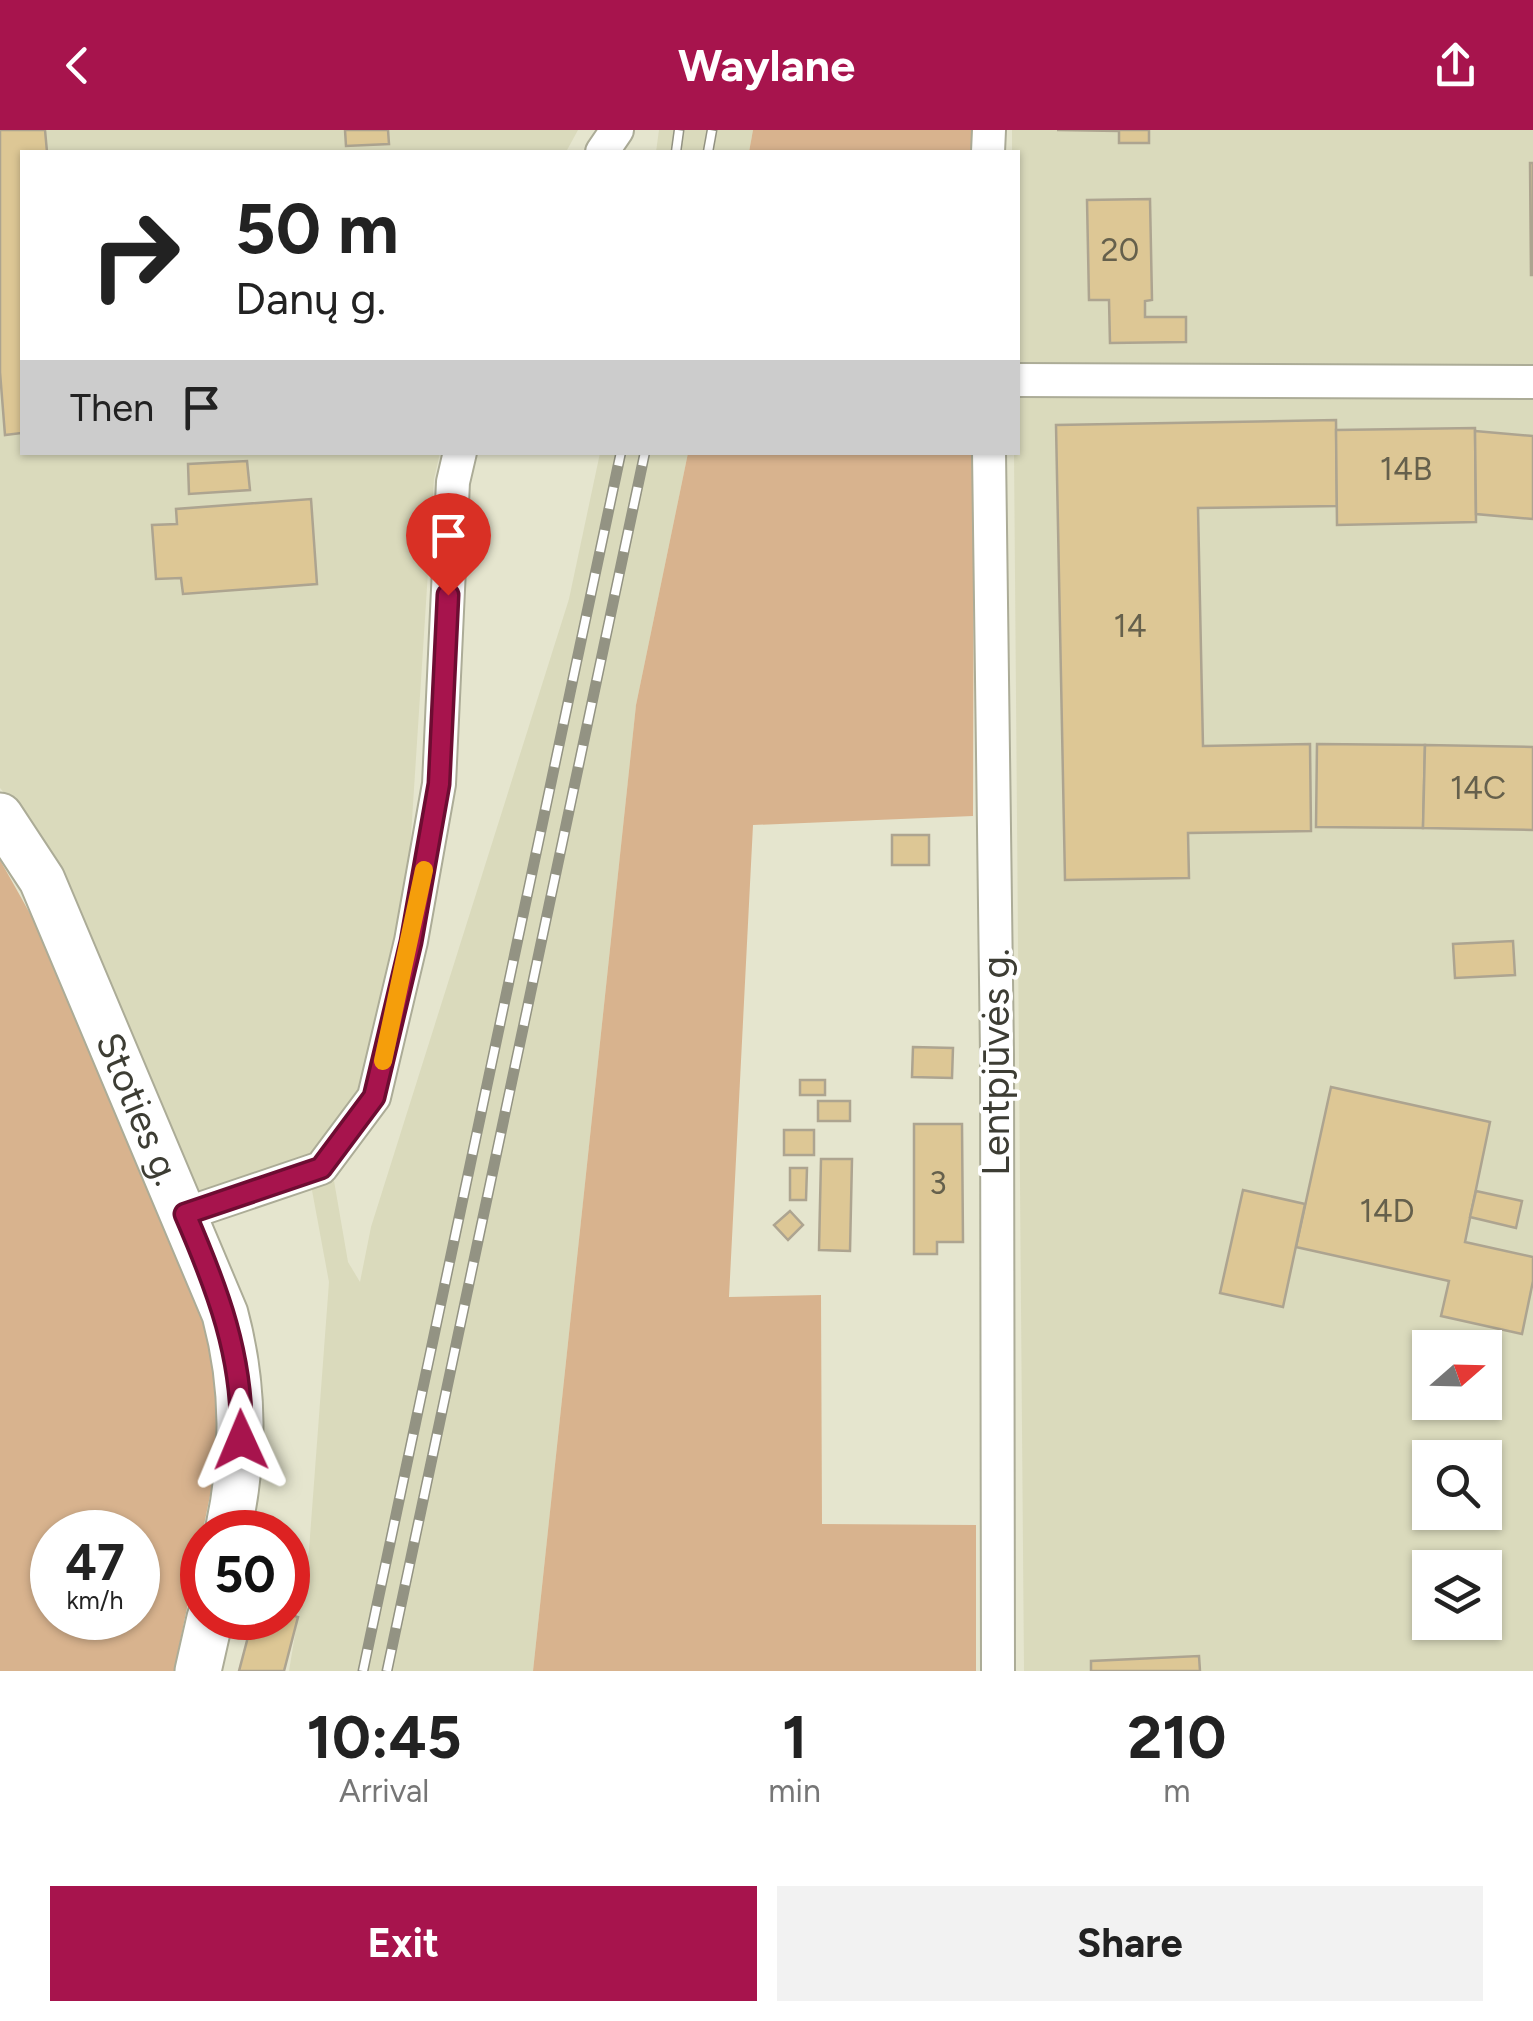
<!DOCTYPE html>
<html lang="en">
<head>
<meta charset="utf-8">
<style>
  body { margin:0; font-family:Figtree,sans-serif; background:#f2f2f2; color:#222; height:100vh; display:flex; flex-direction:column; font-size:38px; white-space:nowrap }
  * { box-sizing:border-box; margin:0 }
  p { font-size:32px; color:#767676 }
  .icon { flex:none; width:55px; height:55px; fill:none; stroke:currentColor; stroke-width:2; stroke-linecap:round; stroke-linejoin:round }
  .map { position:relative; height:1541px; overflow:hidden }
  .sheet { display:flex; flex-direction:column; background:#fff; flex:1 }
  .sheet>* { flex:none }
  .top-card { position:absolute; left:20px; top:20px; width:1000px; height:305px; border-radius:0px; box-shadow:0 2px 8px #0004; background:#fff; color:#222; overflow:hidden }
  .needle { width:65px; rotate:70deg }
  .buttons { position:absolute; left:1412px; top:1200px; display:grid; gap:20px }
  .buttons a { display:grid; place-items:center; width:90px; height:90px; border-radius:0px; background:#fff; box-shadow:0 2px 8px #0004; font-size:50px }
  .speed { position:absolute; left:30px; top:1380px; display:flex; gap:20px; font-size:50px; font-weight:700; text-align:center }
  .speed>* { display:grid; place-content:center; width:130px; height:130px; border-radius:50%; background:#fff; box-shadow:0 2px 8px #0004; line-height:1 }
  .speed small { font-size:25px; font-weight:400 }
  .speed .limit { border:15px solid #d22; background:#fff; color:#111 }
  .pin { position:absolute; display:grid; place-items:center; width:85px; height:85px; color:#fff; margin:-102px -42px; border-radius:50% 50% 50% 0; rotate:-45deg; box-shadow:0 0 10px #0007 }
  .pin .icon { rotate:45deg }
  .me { position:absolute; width:110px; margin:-55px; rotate:359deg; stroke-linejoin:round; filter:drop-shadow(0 0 8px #0008) }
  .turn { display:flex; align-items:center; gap:35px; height:210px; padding:0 50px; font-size:45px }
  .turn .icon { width:130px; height:130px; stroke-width:2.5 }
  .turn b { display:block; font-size:70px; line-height:85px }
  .then { display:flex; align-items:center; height:95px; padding:0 50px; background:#0003; gap:20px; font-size:38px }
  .eta { display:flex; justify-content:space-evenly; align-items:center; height:170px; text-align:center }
  .eta b { font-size:60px; font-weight:700; line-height:70px }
  .cta { display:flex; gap:20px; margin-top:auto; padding:20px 50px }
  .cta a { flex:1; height:115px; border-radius:0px; background:#a7144d; color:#fff; font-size:40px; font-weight:700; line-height:115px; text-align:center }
  .cta a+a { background:#f2f2f2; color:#222 }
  header { display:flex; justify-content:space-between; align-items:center; height:130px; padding:0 50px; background:#a7144d; color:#fff; font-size:45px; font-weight:700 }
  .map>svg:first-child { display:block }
  .built { fill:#dadabc; fill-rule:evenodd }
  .green { fill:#d8b38e; fill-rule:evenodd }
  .building { fill:#ddc795; stroke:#ada490; stroke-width:2.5 }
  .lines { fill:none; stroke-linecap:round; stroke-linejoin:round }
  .minor-casing { stroke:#acac97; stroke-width:36 }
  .secondary-casing { stroke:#acac97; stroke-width:49 }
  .minor { stroke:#fff; stroke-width:32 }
  .secondary { stroke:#fff; stroke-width:45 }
  .rail-casing { stroke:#939383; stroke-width:11 }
  .rail { stroke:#fff; stroke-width:8; stroke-dasharray:22; stroke-linecap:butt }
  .route-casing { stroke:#6d0d32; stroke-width:25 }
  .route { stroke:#a7144d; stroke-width:18 }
  .slow { stroke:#f59e0b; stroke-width:18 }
  .labels { text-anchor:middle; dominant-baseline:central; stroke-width:8; stroke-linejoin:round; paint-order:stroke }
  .number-label { font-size:32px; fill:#65604c }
  .street-label { font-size:38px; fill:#3d3d34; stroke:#fff }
</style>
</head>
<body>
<header><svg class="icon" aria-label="back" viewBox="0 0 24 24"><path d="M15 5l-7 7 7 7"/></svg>Waylane<svg class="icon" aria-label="share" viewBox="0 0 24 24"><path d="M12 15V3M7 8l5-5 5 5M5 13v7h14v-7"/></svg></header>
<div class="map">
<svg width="1533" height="1541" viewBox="0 0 1533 1541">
  <rect width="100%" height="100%" fill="#e5e5ce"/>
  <!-- built -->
  <g class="built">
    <path d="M 0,0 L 578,0 L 566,22 L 22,22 L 22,322 L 440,323 L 434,349 L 408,752 L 384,871 L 356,968 L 331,1006 L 288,1041 L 202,1070 L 62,742 L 36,700 L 0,658 Z"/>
    <path d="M 659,0 L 753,0 L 749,22 L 656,22 Z"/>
    <path d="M 1012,0 L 1533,0 L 1533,1541 L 1024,1541 L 1014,323 L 1018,22 L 1012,22 ZM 1430,1218 L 1485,1218 L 1485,1272 L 1430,1272 ZM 1430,1328 L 1485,1328 L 1485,1382 L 1430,1382 ZM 1430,1438 L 1485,1438 L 1485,1492 L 1430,1492 Z"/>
    <path d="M 600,323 L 688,323 L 636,575 L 533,1541 L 289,1541 L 309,1420 L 329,1152 L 311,1055 L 333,1045 L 348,1132 L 360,1152 L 371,1097 L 569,469 Z"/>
  </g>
  <!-- green -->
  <g class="green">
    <path d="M 753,0 L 974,0 L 974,22 L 749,22 Z"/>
    <path d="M 688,323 L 974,323 L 973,686 L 753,695 L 729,1167 L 821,1165 L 822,1394 L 976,1395 L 976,1541 L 533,1541 L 636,575 Z"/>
    <path d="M 0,730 L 46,812 L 211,1194 L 220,1317 L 174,1541 L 0,1541 ZM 52,1402 L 138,1402 L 138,1488 L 52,1488 Z"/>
  </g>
  <!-- building -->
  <g class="building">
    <path d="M 0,0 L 45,0 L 47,22 L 22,22 L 22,303 L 5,305 L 0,242 Z"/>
    <path d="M 345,0 L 388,0 L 389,14 L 346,16 Z"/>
    <path d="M 1149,0 L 1149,13 L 1119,13 L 1119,1 L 1057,0 Z"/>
    <path d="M 1530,33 L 1533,33 L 1533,145 L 1531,145 Z"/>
    <path d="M 1150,69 L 1152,170 L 1145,171 L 1145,187 L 1186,187 L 1186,212 L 1110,213 L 1109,170 L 1089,170 L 1087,70 Z"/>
    <path d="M 1336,290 L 1337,376 L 1198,378 L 1203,616 L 1310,614 L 1311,701 L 1188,703 L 1189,748 L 1065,750 L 1056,295 Z"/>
    <path d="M 1475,298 L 1476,392 L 1337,395 L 1336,300 Z"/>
    <path d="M 1475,301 L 1533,306 L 1533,389 L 1476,384 Z"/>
    <path d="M 247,331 L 250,360 L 189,364 L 188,334 Z"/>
    <path d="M 311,369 L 317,454 L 183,464 L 181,448 L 156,449 L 152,395 L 177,394 L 176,379 Z"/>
    <path d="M 1317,614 L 1425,615 L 1423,698 L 1316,697 Z"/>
    <path d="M 1425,615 L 1533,617 L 1533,700 L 1423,698 Z"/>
    <rect x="892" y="705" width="37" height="30"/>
    <path d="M 1513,811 L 1515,845 L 1455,848 L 1453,814 Z"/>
    <path d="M 913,917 L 953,918 L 952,948 L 912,947 Z"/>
    <rect x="800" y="950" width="25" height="15"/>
    <path d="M 1331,957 L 1490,992 L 1465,1112 L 1533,1127 L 1533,1151 L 1522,1204 L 1441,1186 L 1449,1151 L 1296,1117 Z"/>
    <rect x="818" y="971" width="32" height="20"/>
    <path d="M 914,994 L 962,994 L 963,1112 L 937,1112 L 937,1124 L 914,1124 Z"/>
    <rect x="784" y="1000" width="30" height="25"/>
    <path d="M 821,1029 L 852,1029 L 850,1121 L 819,1120 Z"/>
    <path d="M 790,1038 L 807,1038 L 806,1070 L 790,1070 Z"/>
    <path d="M 1243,1060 L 1305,1074 L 1283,1177 L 1220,1163 Z"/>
    <path d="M 1476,1061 L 1522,1071 L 1516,1098 L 1470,1087 Z"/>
    <path d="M 790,1081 L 803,1095 L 788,1110 L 774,1095 Z"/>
    <path d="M 288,1484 L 298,1487 L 284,1541 L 239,1541 L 253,1488 Z"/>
    <path d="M 1199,1526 L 1200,1541 L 1091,1541 L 1091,1531 Z"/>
  </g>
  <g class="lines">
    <!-- minor casing -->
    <g class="minor-casing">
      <g id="minor">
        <path d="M 602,22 L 617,0"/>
        <path d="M 988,22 L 989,0"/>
        <path d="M 1018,250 L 1533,252"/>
        <path d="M 989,322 L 997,925 L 998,1541"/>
        <path d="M 185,1084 L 321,1038 L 374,967 L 411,811 L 439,654 L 453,352 L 460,322"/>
      </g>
    </g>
    <!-- secondary casing -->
    <g class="secondary-casing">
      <g id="secondary">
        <path id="s1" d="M 0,686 L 42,750 L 225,1184 C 245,1259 244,1327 228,1402"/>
        <path d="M 198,1541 L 210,1488"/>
      </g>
    </g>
    <!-- minor -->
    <use href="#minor" class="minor"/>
    <!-- secondary -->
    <use href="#secondary" class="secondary"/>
    <!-- rail casing -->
    <g class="rail-casing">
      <g id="rail">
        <path d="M 676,22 L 679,0"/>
        <path d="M 708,22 L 712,0"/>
        <path d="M 363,1541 L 621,322"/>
        <path d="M 387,1541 L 645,322"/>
      </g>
    </g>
    <!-- rail -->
    <use href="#rail" class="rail"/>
  </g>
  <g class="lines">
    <!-- route casing -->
    <g class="route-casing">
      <path id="route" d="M 241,1310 C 244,1228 217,1158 185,1084 L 321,1038 L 374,967 L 411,812 L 439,654 L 448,465"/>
    </g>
    <!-- route -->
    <use href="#route" class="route"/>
    <!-- slow -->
    <path class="slow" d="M 383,931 L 424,740"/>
  </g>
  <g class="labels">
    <!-- number labels -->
    <g class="number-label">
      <text x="1120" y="120">20</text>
      <text x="1406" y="339">14B</text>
      <text x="1130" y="496">14</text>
      <text x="1478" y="658">14C</text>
      <text x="938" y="1053">3</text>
      <text x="1387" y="1081">14D</text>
    </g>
    <!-- street labels -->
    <g class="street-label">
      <text transform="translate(996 932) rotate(-90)">Lentpjūvės g.</text>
      <text stroke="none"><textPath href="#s1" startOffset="325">Stoties g.</textPath></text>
    </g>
  </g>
</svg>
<div class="buttons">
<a><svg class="needle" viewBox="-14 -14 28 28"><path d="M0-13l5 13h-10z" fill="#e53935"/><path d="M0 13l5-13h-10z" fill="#767676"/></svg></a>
<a><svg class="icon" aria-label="search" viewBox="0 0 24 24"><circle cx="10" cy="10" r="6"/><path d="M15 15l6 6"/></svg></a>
<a><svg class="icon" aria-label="layers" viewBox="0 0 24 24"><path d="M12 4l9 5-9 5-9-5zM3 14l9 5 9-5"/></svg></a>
</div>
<div class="speed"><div>47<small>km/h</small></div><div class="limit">50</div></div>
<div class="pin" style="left:448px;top:465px;background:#d93025"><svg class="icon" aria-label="arrive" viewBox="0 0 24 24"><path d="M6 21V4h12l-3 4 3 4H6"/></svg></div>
<svg class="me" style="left:241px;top:1310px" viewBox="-20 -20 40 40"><path d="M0-17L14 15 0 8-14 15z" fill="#a7144d" stroke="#fff" stroke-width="4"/></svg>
<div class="top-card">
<div class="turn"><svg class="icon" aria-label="right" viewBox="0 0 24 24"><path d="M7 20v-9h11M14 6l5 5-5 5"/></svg><div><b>50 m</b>Danų g.</div></div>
<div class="then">Then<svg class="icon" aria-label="arrive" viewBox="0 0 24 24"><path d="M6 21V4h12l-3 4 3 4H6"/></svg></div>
</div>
</div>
<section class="sheet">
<div class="eta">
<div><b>10:45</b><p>Arrival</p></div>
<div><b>1</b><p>min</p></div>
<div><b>210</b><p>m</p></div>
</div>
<div class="cta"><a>Exit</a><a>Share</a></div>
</section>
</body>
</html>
